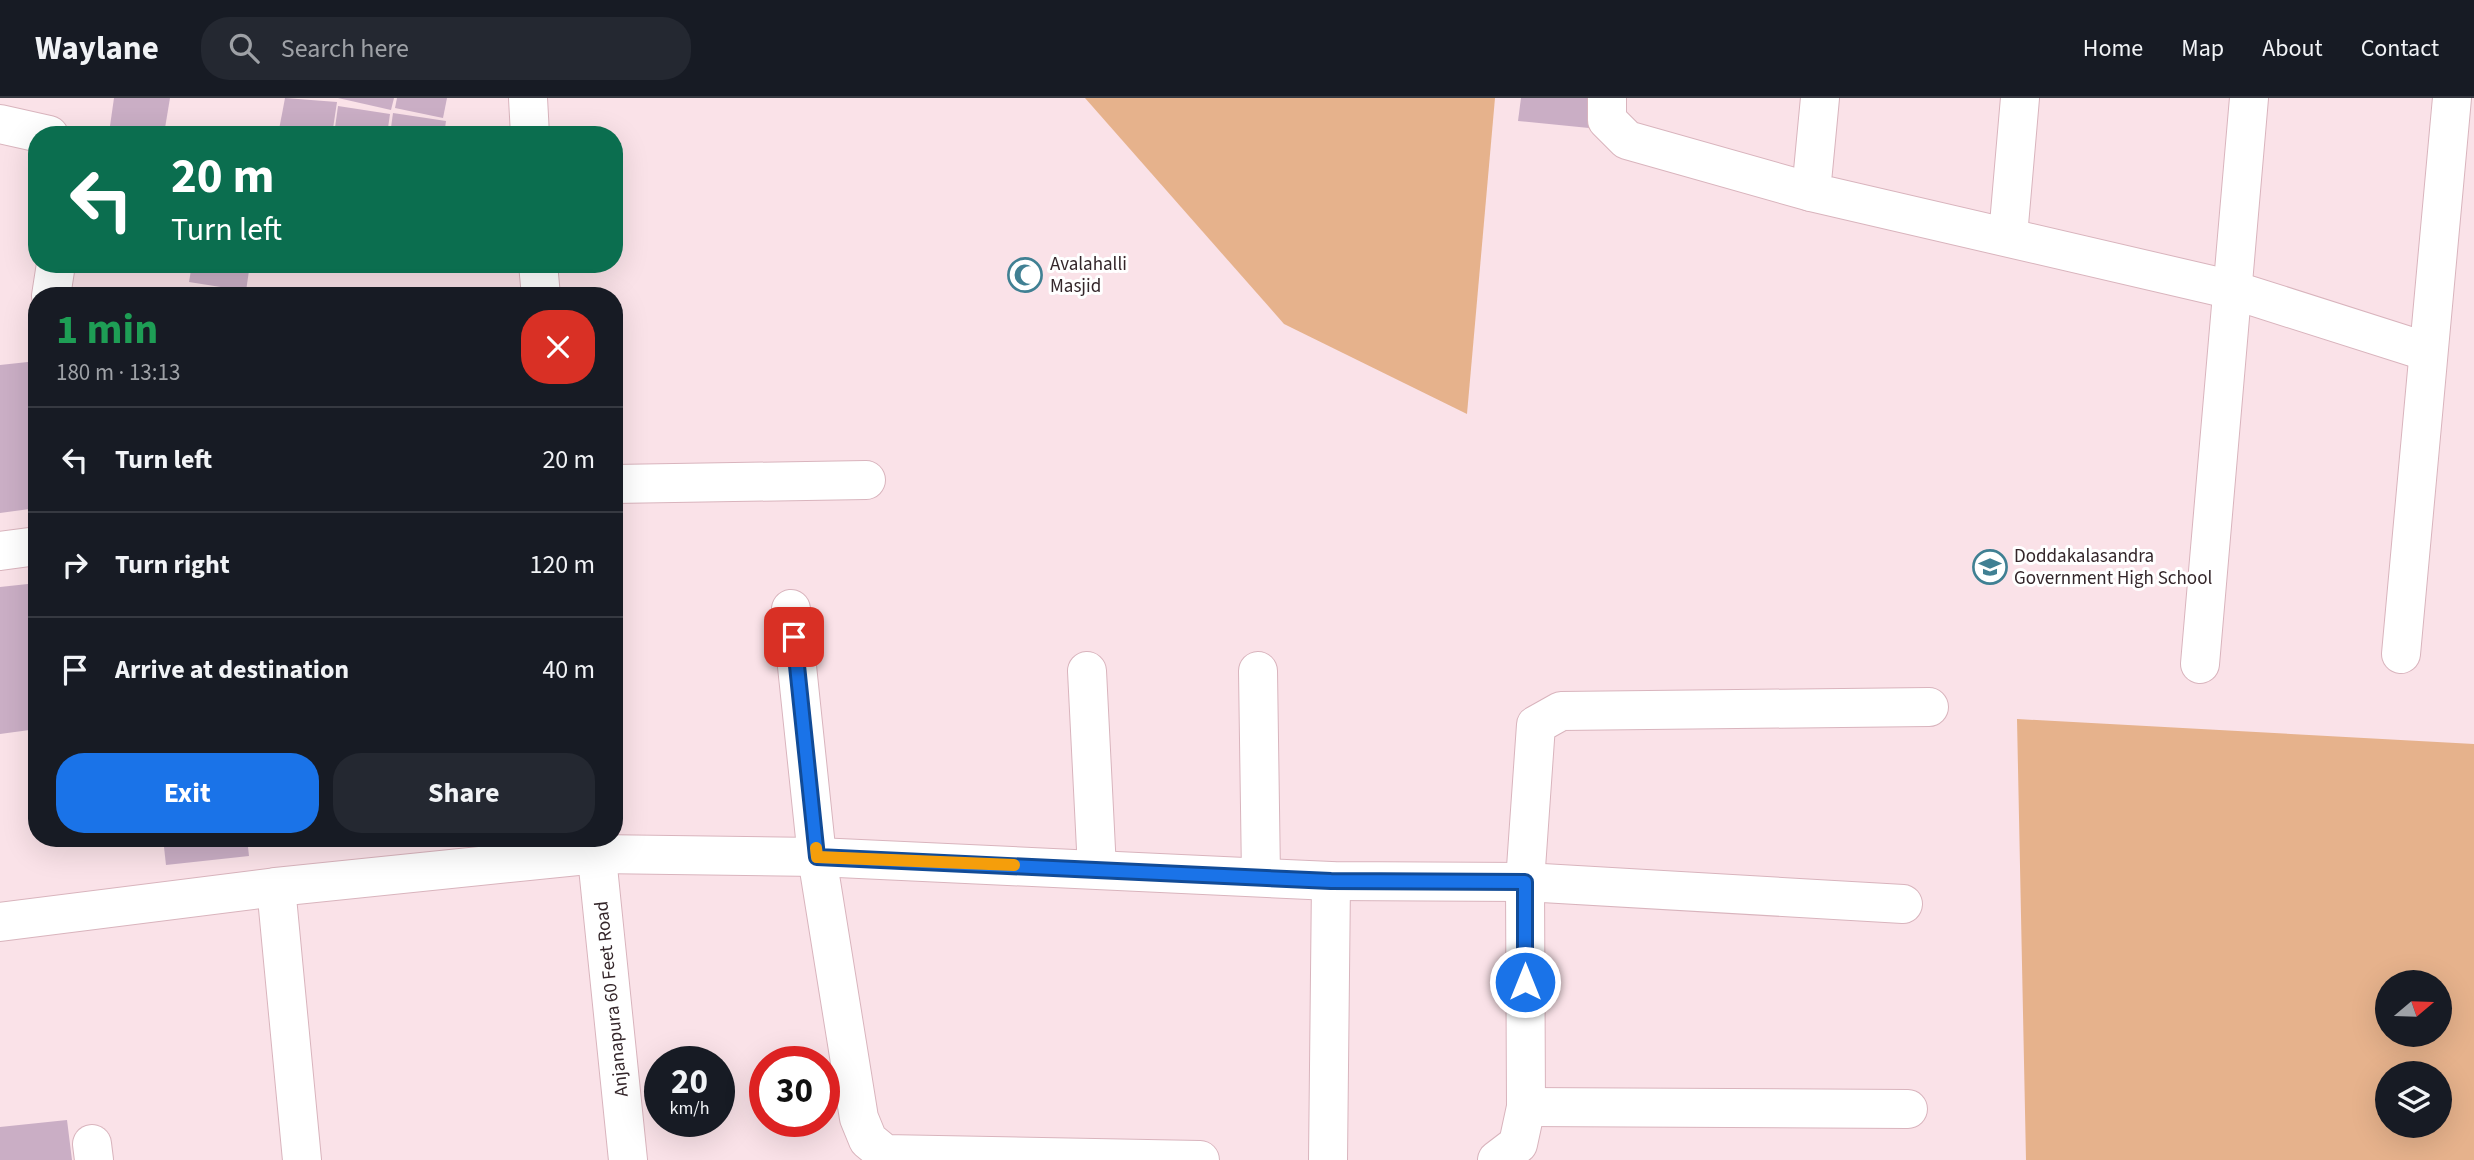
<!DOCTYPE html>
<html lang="en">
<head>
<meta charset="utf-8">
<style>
  body { margin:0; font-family:"Source Sans 3",sans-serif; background:#242831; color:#f1f3f6; height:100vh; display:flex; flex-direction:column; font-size:26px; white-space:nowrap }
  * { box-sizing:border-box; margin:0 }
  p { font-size:23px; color:#9ea1a6 }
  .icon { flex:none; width:38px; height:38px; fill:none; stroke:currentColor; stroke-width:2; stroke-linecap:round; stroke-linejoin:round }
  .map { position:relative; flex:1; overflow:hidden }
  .panel { position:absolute; left:28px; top:189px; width:595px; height:560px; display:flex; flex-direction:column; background:#171b24; border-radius:28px; box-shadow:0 7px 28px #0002 }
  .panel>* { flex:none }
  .hud { position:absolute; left:28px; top:28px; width:595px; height:147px; border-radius:28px; box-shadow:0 7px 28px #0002; background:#0b6e4f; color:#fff; overflow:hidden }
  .needle { width:46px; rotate:71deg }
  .tools { position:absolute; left:2375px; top:872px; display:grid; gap:14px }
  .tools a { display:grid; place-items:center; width:77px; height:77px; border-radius:50%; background:#171b24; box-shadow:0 7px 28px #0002; font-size:35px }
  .speed { position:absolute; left:644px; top:948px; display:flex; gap:14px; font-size:35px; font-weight:700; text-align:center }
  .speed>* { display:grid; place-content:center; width:91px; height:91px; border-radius:50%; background:#171b24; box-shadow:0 7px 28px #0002; line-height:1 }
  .speed small { font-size:18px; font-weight:400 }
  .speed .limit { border:10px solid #d22; background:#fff; color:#111 }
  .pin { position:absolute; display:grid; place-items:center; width:60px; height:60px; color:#fff; margin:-30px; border-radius:14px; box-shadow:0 4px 10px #0006 }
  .me { position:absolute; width:77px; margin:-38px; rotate:0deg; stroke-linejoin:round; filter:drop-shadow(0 0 5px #0008) }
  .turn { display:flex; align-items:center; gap:24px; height:147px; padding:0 28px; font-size:32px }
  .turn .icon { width:91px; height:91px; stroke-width:2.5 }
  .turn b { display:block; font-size:49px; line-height:60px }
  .round { display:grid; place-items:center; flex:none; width:74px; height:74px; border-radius:28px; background:#242831 }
  .headline { display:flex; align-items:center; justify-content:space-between; height:119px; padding:0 28px }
  h1 { font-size:42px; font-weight:700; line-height:52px; color:#1e9e55 }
  .action { display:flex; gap:14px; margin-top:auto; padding:14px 28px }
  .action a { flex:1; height:80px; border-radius:28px; background:#1a73e8; color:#fff; font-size:28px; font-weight:700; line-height:80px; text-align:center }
  .action a+a { background:#242831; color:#f1f3f6 }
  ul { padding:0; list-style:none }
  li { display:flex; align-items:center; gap:21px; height:105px; padding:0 28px; border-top:2px solid #363941 }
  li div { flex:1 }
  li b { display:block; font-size:26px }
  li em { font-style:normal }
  header { display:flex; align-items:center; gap:42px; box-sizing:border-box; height:98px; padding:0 35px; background:#171b24; border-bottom:2px solid #363941 }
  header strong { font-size:33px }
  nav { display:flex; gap:38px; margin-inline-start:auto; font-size:24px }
  .search { width:490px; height:63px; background:#242831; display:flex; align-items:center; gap:18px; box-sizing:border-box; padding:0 24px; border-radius:28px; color:#9ea1a6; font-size:26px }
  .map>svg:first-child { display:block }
  .green { fill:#e6b28c; fill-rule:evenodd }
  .building { fill:#caaec5 }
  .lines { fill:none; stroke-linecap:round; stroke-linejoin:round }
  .minor-casing { stroke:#d9b4bd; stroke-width:40 }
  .minor { stroke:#fff; stroke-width:38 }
  .route-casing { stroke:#114b97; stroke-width:18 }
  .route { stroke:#1a73e8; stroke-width:12 }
  .slow { stroke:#f59e0b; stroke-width:12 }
  .labels { text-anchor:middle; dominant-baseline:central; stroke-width:6; stroke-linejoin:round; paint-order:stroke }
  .poi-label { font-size:19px; fill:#34262a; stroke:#fff; text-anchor:start }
  .street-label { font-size:19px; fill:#34262a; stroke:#fff }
</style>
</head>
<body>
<header>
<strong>Waylane</strong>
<div class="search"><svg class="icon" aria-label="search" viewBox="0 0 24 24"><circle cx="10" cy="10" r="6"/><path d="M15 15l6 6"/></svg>Search here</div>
<nav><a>Home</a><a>Map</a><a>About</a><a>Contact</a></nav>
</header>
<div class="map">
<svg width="2474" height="1062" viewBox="0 0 2474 1062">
  <rect width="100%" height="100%" fill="#fae2e8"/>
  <!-- green -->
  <g class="green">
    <path d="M 1085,0 L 1495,0 L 1467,316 L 1284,226 Z"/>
    <path d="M 2017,621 L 2474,646 L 2474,1062 L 2026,1062 ZM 2387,884 L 2440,884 L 2440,936 L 2387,936 ZM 2387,975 L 2440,975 L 2440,1027 L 2387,1027 Z"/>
  </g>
  <!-- building -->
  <g class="building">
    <path d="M 114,0 L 170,0 L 164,36 L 110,28 Z"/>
    <path d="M 285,0 L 337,4 L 332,37 L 278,37 Z"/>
    <path d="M 338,0 L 394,0 L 391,12 Z"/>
    <path d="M 397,0 L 447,0 L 443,20 L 395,10 Z"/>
    <path d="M 1521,0 L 1593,0 L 1589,30 L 1518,23 Z"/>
    <path d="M 338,8 L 390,16 L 387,37 L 334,37 Z"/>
    <path d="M 393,15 L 446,23 L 444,37 L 390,37 Z"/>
    <path d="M 192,166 L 250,166 L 246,193 L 189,184 Z"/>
    <path d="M 37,263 L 37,410 L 0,415 L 0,267 Z"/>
    <path d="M 37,485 L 37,631 L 0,636 L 0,489 Z"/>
    <path d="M 163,740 L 247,740 L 249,758 L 166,767 Z"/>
    <path d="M 339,740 L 395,740 L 395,742 L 339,747 Z"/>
    <path d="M 67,1022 L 72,1062 L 0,1062 L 0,1029 Z"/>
  </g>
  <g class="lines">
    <!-- minor casing -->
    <g class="minor-casing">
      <g id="minor">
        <path d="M 528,0 L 530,37"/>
        <path d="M 1607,0 L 1607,22 L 1627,42 L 1811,94"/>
        <path d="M 1820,0 L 1811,94 L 2233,192 L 2428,254"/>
        <path d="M 0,26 L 49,37"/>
        <path d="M 2008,138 L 2020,0"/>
        <path d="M 538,166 L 541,198"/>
        <path d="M 51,198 L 56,166"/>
        <path d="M 614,386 L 866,382"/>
        <path d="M 0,453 L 37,448"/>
        <path d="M 791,511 L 817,759 L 859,1020 L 868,1042 L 885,1056 L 1200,1062"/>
        <path d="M 2401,556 L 2452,0"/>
        <path d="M 2200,566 L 2249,0"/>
        <path d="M 1087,573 L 1097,771"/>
        <path d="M 1258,573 L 1261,778"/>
        <path d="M 595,740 L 628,1062"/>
        <path d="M 276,789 L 302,1062"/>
        <path d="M 0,824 L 276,789 L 597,756 L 817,759 L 1331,783 L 1525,784 L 1903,806"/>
        <path d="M 1526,1009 L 1908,1011"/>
        <path d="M 92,1046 L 94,1062"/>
        <path d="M 1328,1062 L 1331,783"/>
        <path d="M 1497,1062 L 1518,1046 L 1526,1009 L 1525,784 L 1536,627 L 1561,613 L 1929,609"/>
      </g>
    </g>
    <!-- minor -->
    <use href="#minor" class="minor"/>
  </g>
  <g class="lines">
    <!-- route casing -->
    <g class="route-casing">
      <path id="route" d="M 794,539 L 817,759 L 1331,783 L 1525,784 L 1525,884"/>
    </g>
    <!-- route -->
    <use href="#route" class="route"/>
    <!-- slow -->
    <path class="slow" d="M 816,750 L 817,759 L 1014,767"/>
  </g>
  <!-- icons -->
  <defs>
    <g id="mosque-ring" transform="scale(1.75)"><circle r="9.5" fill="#fff" stroke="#408093" stroke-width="1.5"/><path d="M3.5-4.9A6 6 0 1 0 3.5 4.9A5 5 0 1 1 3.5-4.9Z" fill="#408093"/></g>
    <g id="school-ring" transform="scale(1.75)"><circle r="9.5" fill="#fff" stroke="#408093" stroke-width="1.5"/><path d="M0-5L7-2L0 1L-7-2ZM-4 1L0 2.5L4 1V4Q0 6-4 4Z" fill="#408093"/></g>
  </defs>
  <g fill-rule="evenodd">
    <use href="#mosque-ring" x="1025" y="177"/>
    <use href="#school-ring" x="1990" y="469"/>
  </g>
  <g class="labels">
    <!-- poi labels -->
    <g class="poi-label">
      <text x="1050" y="166">Avalahalli<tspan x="1050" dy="22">Masjid</tspan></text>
      <text x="2014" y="458">Doddakalasandra<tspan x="2014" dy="22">Government High School</tspan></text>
    </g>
    <!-- street labels -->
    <g class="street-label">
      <text transform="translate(612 901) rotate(-96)">Anjanapura 60 Feet Road</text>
    </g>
  </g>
</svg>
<div class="tools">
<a><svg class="needle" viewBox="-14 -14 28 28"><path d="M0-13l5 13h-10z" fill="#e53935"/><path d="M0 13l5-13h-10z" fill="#9ea1a6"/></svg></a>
<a><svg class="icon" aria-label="layers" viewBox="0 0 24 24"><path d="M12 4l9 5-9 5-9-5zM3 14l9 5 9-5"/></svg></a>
</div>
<div class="speed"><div>20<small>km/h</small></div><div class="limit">30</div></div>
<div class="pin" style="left:794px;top:539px;background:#d93025"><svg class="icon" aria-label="arrive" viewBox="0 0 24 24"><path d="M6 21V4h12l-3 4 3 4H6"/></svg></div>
<svg class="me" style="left:1525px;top:884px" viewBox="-20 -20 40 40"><circle r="17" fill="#1a73e8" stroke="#fff" stroke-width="3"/><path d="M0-11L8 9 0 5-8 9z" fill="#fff"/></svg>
<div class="hud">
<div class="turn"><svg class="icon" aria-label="left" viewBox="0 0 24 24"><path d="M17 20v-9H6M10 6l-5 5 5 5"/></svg><div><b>20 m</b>Turn left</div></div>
</div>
<section class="panel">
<div class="headline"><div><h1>1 min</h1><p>180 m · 13:13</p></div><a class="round" style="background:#d93025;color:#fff"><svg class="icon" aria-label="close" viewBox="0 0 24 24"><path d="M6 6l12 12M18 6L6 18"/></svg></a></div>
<ul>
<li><svg class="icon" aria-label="left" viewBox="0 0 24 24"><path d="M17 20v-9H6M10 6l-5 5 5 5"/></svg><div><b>Turn left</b></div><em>20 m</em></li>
<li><svg class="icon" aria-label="right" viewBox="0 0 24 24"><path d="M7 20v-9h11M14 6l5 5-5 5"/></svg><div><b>Turn right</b></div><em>120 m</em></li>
<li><svg class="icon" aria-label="arrive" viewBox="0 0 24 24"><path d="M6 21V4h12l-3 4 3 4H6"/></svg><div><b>Arrive at destination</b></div><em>40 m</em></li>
</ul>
<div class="action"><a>Exit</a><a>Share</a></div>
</section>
</div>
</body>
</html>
